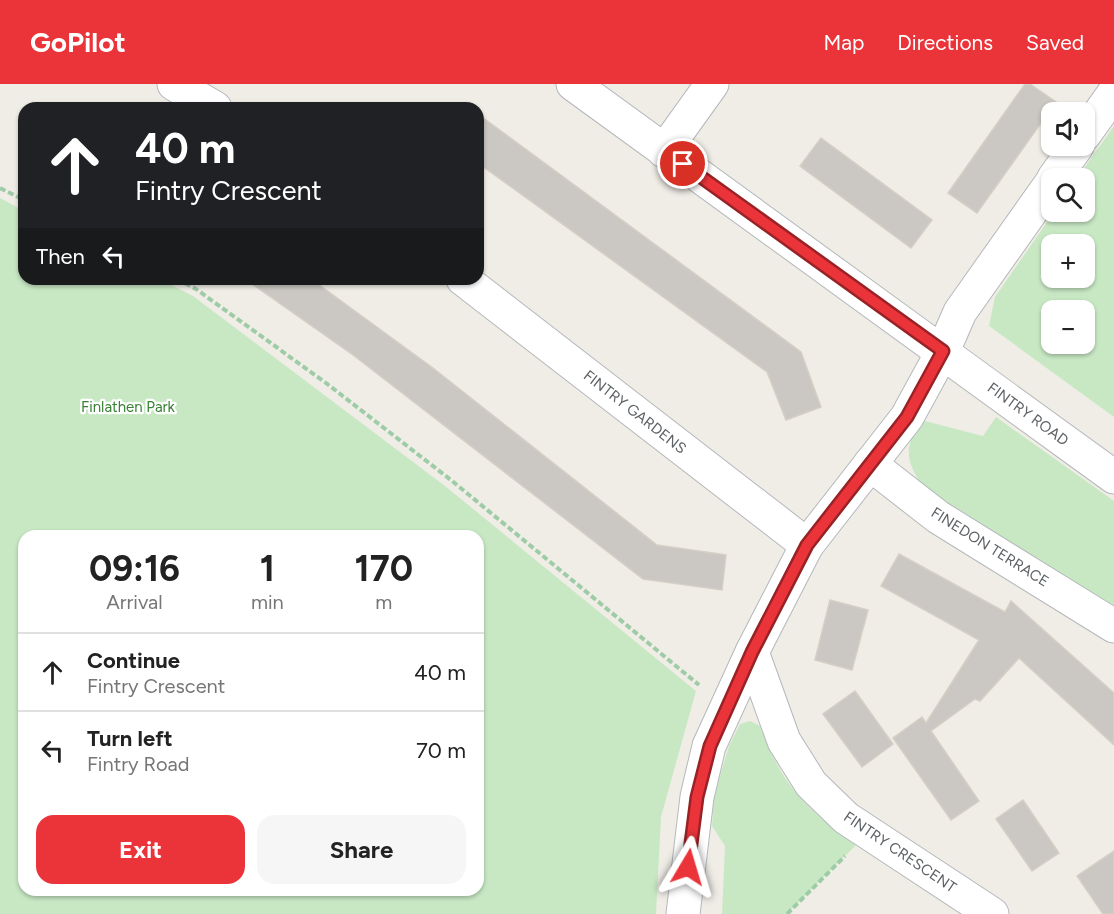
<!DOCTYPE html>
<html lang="en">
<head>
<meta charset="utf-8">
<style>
  body { margin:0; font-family:Figtree,sans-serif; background:#f6f6f6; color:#222; height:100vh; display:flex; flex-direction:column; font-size:22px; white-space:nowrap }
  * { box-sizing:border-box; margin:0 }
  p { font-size:20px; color:#767676 }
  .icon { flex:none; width:33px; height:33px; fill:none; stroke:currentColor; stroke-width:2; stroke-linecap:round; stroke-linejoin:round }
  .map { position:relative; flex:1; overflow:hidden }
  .panel { position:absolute; left:18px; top:446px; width:466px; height:366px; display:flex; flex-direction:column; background:#fff; border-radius:18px; box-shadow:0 2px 4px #0004 }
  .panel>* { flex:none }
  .guide { position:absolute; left:18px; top:18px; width:466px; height:183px; border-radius:18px; box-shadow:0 2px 4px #0004; background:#202124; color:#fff; overflow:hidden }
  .fabs { position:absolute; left:1041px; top:18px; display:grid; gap:12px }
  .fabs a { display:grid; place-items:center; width:54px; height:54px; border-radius:12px; background:#fff; box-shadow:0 2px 4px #0004; font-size:30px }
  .pin { position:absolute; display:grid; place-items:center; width:51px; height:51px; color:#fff; margin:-26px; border:3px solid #fff; border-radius:50%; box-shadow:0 2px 6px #0007 }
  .me { position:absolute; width:66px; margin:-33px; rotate:7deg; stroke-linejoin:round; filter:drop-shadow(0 0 4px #0008) }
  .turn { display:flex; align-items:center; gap:21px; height:126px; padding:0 18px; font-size:27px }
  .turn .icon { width:78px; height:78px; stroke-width:2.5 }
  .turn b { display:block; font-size:42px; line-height:51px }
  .then { display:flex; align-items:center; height:57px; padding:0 18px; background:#0003; gap:12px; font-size:22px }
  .eta { display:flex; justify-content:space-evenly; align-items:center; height:102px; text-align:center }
  .eta b { font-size:36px; font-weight:700; line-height:42px }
  .primary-button { display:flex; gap:12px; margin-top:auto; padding:12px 18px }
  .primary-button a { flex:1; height:69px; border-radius:18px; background:#ea343a; color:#fff; font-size:24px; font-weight:700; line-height:69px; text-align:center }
  .primary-button a+a { background:#f6f6f6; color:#222 }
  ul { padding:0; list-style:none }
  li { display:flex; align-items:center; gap:18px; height:78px; padding:0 18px; border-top:2px solid #e0e0e0 }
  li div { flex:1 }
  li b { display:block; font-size:22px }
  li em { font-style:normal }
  header { display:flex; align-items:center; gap:36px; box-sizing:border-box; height:84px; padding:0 30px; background:#ea343a; color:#fff }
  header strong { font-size:28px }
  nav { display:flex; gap:33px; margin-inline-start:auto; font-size:21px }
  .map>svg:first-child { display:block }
  .green { fill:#c8e8c4; fill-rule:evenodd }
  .building { fill:#cbc8c3; stroke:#d5cfc5; stroke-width:1.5 }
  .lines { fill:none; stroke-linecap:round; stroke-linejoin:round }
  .minor-casing { stroke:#b4b8bb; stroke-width:35 }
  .path { stroke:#9ecca6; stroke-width:4; stroke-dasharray:6 3; stroke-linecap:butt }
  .minor { stroke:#fff; stroke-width:33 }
  .route-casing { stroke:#982226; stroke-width:15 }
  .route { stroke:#ea343a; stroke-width:10 }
  .labels { text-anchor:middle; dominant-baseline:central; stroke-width:4.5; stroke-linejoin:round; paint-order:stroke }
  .park-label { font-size:15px; fill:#398134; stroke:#fff }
  .street-label { font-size:15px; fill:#5e6367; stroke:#fff }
</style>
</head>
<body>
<header>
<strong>GoPilot</strong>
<nav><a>Map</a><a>Directions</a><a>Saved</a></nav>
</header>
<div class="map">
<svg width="1114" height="830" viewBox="0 0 1114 830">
  <rect width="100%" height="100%" fill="#f0ede7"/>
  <!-- green -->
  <g class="green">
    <path d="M 1114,42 L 1114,333 L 989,242 L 995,213 L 1054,128 L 1084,128 L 1084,94 L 1077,94 ZM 1084,160 L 1084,194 L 1052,194 L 1052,160 ZM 1084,226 L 1084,260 L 1052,260 L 1052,226 Z"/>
    <path d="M 0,114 L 24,127 L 24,195 L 160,195 L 193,212 L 445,402 L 696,607 L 661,733 L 656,830 L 0,830 ZM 24,452 L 478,452 L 478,806 L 24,806 Z"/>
    <path d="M 996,333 L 1114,417 L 1114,524 L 922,402 C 905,374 904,365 921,336 L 983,352 Z"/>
    <path d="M 750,637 L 762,643 C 777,697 811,730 856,761 L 787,830 L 722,830 L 725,762 L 712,742 L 714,712 L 729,662 L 740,640 Z"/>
  </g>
  <!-- building -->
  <g class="building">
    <path d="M 1025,0 L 1030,0 L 1056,18 L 977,129 L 948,109 Z"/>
    <path d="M 478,30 L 801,268 L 821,323 L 786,336 L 767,288 L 478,79 Z"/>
    <path d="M 821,54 L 932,136 L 911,164 L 800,82 Z"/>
    <path d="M 245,195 L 311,195 L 433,284 L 657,461 L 726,471 L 722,506 L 643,495 L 353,271 Z"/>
    <path d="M 899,470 L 1005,528 L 1011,517 L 1114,609 L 1114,661 L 1019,574 L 980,617 L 975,615 L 931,647 L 979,717 L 951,736 L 893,654 L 922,633 L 926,639 L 979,556 L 881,502 Z"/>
    <path d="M 830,516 L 868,526 L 852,586 L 815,576 Z"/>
    <path d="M 855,607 L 893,660 L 862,683 L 823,630 Z"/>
    <path d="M 1023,716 L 1059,769 L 1032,787 L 996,735 Z"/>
    <path d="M 1114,767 L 1114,830 L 1103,830 L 1077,792 Z"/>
  </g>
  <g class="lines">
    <!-- minor casing -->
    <g class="minor-casing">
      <g id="minor">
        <path d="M 174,0 L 215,24"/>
        <path d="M 573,0 L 1114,393"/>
        <path d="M 1084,51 L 1114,9"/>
        <path d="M 664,67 L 712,0"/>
        <path d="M 1054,94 L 1077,62"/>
        <path d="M 463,195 L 807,461"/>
        <path d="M 870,380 L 938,433 L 1114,542"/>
        <path d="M 683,830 L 697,713 L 709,662 L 752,568"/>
        <path d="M 992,830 L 846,734 L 811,700 L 784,657 L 752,568 L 807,461 L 907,333 L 943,267 L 960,228 L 1052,98"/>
      </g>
    </g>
    <!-- path -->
    <g class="path">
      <path d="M 0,104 L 24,116"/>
      <path d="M 177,195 L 196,205 L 326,299 L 451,396 L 699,601"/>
      <path d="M 787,830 L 845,772"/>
    </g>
    <!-- minor -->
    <use href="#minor" class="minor"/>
  </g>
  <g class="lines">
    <!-- route casing -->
    <g class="route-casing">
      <path id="route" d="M 683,80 L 943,267 L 907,333 L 807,461 L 752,568 L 710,662 L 697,713 L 688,783"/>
    </g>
    <!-- route -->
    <use href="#route" class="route"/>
  </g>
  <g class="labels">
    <!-- park labels -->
    <g class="park-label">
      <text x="128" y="323">Finlathen Park</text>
    </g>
    <!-- street labels -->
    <g class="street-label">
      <text transform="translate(635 328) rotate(38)">FINTRY GARDENS</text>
      <text transform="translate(1028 330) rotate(36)">FINTRY ROAD</text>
      <text transform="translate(990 463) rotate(32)">FINEDON TERRACE</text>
      <text transform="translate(900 768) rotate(34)">FINTRY CRESCENT</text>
    </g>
  </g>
</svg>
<div class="fabs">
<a><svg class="icon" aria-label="sound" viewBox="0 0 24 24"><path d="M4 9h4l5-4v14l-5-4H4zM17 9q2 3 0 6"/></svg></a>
<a><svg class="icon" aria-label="search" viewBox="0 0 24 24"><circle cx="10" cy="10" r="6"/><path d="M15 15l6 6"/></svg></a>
<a>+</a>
<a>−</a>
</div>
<div class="pin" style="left:683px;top:80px;background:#d93025"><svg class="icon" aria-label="arrive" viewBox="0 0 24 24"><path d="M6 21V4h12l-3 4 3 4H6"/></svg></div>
<svg class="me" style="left:688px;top:783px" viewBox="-20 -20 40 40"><path d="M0-17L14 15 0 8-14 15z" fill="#ea343a" stroke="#fff" stroke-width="4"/></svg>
<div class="guide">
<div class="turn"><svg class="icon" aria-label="ahead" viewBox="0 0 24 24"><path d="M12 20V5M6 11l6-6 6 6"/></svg><div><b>40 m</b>Fintry Crescent</div></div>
<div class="then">Then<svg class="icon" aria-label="left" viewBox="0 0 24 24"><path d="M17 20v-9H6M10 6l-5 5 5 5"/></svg></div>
</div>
<section class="panel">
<div class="eta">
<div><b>09:16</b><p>Arrival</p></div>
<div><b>1</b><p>min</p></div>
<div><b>170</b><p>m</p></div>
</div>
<ul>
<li><svg class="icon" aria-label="ahead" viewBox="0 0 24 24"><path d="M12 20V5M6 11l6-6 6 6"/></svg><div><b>Continue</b><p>Fintry Crescent</p></div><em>40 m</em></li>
<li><svg class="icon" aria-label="left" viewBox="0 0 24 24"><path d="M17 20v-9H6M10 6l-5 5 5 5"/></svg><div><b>Turn left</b><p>Fintry Road</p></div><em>70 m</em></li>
</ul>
<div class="primary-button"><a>Exit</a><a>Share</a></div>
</section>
</div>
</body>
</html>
